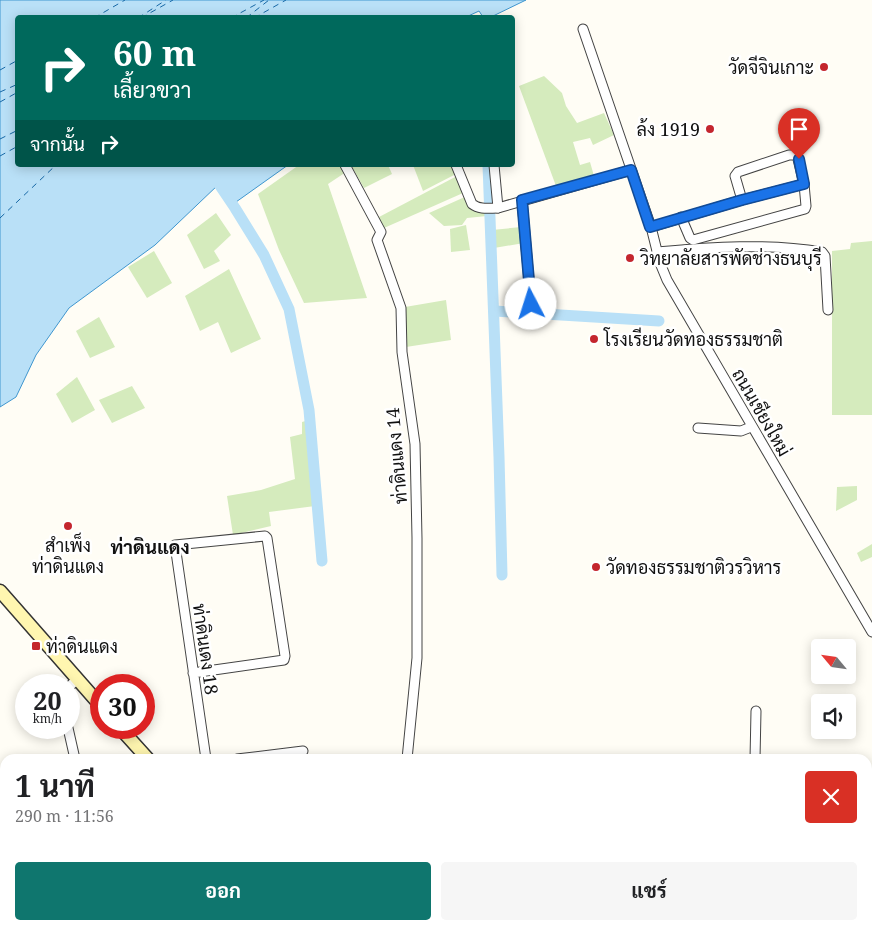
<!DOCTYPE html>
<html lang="th">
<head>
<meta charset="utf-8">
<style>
  body { margin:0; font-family:"Noto Serif",Sarabun,serif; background:#f6f6f6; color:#202124; height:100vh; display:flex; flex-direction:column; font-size:19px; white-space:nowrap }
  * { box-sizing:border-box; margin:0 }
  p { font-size:16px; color:#757577 }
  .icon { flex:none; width:28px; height:28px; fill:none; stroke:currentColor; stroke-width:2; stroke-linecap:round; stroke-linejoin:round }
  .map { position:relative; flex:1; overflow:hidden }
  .panel { position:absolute; left:0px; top:754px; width:872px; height:176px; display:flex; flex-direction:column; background:#fff; border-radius:15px 15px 0 0; box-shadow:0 2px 12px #0003 }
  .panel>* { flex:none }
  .top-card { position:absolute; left:15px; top:15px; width:500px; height:152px; border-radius:5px; box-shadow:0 2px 12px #0003; background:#00695c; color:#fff; overflow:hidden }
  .needle { width:32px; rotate:299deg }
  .buttons { position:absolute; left:811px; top:639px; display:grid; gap:10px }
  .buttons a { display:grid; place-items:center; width:45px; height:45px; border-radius:5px; background:#fff; box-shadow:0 2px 12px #0003; font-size:25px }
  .speed { position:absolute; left:15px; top:674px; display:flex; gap:10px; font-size:25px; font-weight:700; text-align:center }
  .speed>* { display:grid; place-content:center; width:65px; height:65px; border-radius:50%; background:#fff; box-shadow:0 2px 12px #0003; line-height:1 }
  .speed small { font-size:12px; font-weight:400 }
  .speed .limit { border:8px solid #d22; background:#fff; color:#111 }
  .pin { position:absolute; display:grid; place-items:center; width:42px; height:42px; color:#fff; margin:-51px -21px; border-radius:50% 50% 50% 0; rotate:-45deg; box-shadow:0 0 5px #0007 }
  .pin .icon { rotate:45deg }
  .me { position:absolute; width:55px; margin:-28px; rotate:355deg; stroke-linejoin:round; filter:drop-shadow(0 0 4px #0008) }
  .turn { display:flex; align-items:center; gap:18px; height:105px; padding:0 15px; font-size:22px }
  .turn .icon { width:65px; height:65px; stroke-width:2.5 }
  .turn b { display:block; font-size:35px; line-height:42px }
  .then { display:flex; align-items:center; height:48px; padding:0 15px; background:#0003; gap:10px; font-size:19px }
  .round { display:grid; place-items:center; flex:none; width:52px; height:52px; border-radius:5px; background:#f6f6f6 }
  .head { display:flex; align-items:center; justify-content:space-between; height:85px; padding:0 15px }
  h1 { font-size:30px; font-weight:700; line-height:38px }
  .primary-button { display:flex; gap:10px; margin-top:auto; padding:10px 15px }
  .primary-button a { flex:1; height:58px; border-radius:5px; background:#0f766e; color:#fff; font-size:20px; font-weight:700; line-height:58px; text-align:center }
  .primary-button a+a { background:#f6f6f6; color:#202124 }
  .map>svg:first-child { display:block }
  .green { fill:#d5ebbd }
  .water { fill:#b9e0f7; stroke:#3f96cf }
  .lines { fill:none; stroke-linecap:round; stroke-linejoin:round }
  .canal { stroke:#b9e0f7; stroke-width:11 }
  .ferry { stroke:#1768a6; stroke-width:1; stroke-dasharray:6 5; stroke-linecap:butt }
  .street-casing { stroke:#444; stroke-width:11 }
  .secondary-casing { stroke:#333; stroke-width:15 }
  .street { stroke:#fff; stroke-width:9 }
  .secondary { stroke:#fff6b0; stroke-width:12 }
  .route-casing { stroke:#114b97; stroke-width:12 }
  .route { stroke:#1a73e8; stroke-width:9 }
  .poi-dot { fill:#c4262e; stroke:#fff; stroke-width:2 }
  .labels { text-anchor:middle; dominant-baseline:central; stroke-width:5; stroke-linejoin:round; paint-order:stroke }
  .poi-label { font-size:18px; fill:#111; stroke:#fff; text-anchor:start }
  .street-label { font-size:18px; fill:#111; stroke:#fff }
  .neighbourhood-label { font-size:19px; font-weight:bold; fill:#111; stroke:#fff }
</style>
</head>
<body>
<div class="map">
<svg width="872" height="929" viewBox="0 0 872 929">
  <rect width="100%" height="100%" fill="#fffdf5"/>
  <!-- green -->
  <g class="green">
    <path d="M 544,76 L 562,93 L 566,106 L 577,123 L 604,113 L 614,135 L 593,145 L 590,138 L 573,142 L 580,165 L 590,162 L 594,176 L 556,186 L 519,86 Z"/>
    <path d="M 299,165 L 343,165 L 346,172 L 328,184 L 367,298 L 304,303 L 279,250 L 258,194 Z"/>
    <path d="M 351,165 L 388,165 L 392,174 L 364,188 Z"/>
    <path d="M 413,165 L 453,165 L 456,174 L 423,191 Z"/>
    <path d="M 457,176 L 463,193 L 384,228 L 379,217 Z"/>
    <path d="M 467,196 L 487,211 L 487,216 L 467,218 L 462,225 L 444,226 L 429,213 Z"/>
    <path d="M 216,213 L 231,235 L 214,251 L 220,261 L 204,269 L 187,235 Z"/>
    <path d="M 466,225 L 470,250 L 451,252 L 450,229 Z"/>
    <path d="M 521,227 L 524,243 L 494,248 L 492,230 Z"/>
    <path d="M 872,241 L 872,415 L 832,415 L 832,251 L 850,249 L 851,243 Z"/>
    <path d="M 154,251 L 172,283 L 147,298 L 128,267 Z"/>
    <path d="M 229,269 L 261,339 L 231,353 L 218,322 L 200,331 L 185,296 Z"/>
    <path d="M 446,300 L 451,340 L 406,347 L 405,307 Z"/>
    <path d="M 99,317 L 115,347 L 90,358 L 76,331 Z"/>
    <path d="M 77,377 L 95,410 L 72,423 L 56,394 Z"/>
    <path d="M 132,386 L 145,408 L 112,423 L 99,400 Z"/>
    <path d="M 309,420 L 315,506 L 269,512 L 271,526 L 233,535 L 227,496 L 261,490 L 295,479 L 290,437 L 302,434 L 302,422 Z"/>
    <path d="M 857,486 L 857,500 L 836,511 L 837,487 Z"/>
    <path d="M 872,544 L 872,557 L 861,562 L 857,553 Z"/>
    <path d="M 689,925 L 724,925 L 719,929 L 689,929 Z"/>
  </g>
  <!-- water -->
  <path class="water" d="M 0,0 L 526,0 L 491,17 L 483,17 L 479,11 L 464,18 L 18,18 L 18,165 L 288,165 L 236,202 L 219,184 L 155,245 L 69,308 L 36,355 L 16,397 L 0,407 Z"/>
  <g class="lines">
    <!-- canal -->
    <g class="canal">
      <path d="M 206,165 L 235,208 L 264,255 L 289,309 L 309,410 L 322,561"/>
      <path d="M 488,165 L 499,457 L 502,575"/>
      <path d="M 495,311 L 659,321"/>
      <path d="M 868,853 L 872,849"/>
      <path d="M 783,929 L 787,925"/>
    </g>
    <!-- ferry -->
    <g class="ferry">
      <path d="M 94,18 L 125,0"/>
      <path d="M 138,18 L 166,0"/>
      <path d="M 141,18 L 173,0"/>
      <path d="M 231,18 L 264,0"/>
      <path d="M 246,18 L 269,0"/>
      <path d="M 254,18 L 286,0"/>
      <path d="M 0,70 L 18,60"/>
      <path d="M 0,92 L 18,84"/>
      <path d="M 0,102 L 18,92"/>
      <path d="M 0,139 L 18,130"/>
      <path d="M 0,156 L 18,146"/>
      <path d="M 0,218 L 56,165"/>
    </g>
    <!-- street casing -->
    <g class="street-casing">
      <g id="street">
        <path d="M 583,29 L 651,227 L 660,263 L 667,280 L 872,632"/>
        <path d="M 345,165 L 381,232 L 377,240 L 401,308 L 402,352 L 415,444 L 417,538 L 417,658 L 407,759"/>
        <path d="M 456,165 L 472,204 C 480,210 489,208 498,208 L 631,170"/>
        <path d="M 494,165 L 498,208"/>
        <path d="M 522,200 L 531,304"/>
        <path d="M 681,217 L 690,238 L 693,240 L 805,209 L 806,206 L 804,184 L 797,155 L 789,155 L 738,172 L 735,176 L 742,200"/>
        <path d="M 651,227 L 742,200 L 804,184"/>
        <path d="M 657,252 C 712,247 767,243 822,252 L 825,256 L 828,310"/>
        <path d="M 698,428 L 741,431 L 751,427"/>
        <path d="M 193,673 L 284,660 L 285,656 L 267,538 L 265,536 L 175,545 L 206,759"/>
        <path d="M 69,687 L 77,679"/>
        <path d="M 68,728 L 75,759"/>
        <path d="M 237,759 L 303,751"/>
        <path d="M 755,759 L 756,711"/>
        <path d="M 182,925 L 182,929"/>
        <path d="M 583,929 L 584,925"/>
      </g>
    </g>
    <!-- secondary casing -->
    <g class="secondary-casing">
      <g id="secondary">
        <path d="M 0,591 L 101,706"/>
        <path d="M 120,728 L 148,759"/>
        <path d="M 868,814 L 872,810"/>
        <path d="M 292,925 L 296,929"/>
        <path d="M 739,929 L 743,925"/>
      </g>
    </g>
    <!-- street -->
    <use href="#street" class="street"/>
    <!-- secondary -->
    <use href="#secondary" class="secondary"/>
  </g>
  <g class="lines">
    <!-- route casing -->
    <g class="route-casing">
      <path id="route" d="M 531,304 L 522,200 L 631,170 L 650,227 L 742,200 L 804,184 L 799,159"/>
    </g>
    <!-- route -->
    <use href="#route" class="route"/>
  </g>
  <!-- markers -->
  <g class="poi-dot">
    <circle cx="824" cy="67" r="5"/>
    <circle cx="710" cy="129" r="5"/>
    <circle cx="630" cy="258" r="5"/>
    <circle cx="594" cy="339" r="5"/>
    <circle cx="68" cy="526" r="5"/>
    <circle cx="596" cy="567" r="5"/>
    <rect x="31" y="641" width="10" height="10" rx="2.5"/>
  </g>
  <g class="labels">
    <!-- poi labels -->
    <g class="poi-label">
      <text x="814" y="67" text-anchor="end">วัดจีจินเกาะ</text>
      <text x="700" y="129" text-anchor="end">ล้ง 1919</text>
      <text x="640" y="258">วิทยาลัยสารพัดช่างธนบุรี</text>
      <text x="604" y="339">โรงเรียนวัดทองธรรมชาติ</text>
      <text x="68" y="545" text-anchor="middle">สำเพ็ง<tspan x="68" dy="21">ท่าดินแดง</tspan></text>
      <text x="606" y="567">วัดทองธรรมชาติวรวิหาร</text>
      <text x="46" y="646">ท่าดินแดง</text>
    </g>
    <!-- street labels -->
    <g class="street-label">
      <text transform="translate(762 412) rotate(60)">ถนนเชียงใหม่</text>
      <text transform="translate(396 456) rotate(-95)">ท่าดินแดง 14</text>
      <text transform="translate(206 649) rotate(82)">ท่าดินเดง 18</text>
    </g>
    <!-- neighbourhood labels -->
    <g class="neighbourhood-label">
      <text x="150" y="547">ท่าดินแดง</text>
    </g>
  </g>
</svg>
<div class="buttons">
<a><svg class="needle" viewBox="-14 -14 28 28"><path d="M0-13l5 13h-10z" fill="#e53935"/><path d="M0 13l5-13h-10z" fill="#757577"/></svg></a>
<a><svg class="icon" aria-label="sound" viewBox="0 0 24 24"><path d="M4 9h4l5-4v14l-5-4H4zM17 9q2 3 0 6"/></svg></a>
</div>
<div class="speed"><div>20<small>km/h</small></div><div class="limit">30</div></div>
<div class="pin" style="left:799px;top:159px;background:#d93025"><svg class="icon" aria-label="arrive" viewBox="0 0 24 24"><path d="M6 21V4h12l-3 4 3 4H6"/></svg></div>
<svg class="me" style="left:531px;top:304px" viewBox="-20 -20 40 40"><circle r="19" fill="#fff"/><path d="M0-13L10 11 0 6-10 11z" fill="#1a73e8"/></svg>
<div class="top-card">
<div class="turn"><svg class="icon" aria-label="right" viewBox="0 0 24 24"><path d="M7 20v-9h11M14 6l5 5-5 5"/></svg><div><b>60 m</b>เลี้ยวขวา</div></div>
<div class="then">จากนั้น<svg class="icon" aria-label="right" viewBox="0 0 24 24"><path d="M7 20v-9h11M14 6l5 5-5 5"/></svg></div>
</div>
<section class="panel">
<div class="head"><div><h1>1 นาที</h1><p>290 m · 11:56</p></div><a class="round" style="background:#d93025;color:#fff"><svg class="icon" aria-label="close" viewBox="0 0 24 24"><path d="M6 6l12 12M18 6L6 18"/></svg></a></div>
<div class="primary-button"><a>ออก</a><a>แชร์</a></div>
</section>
</div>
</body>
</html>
